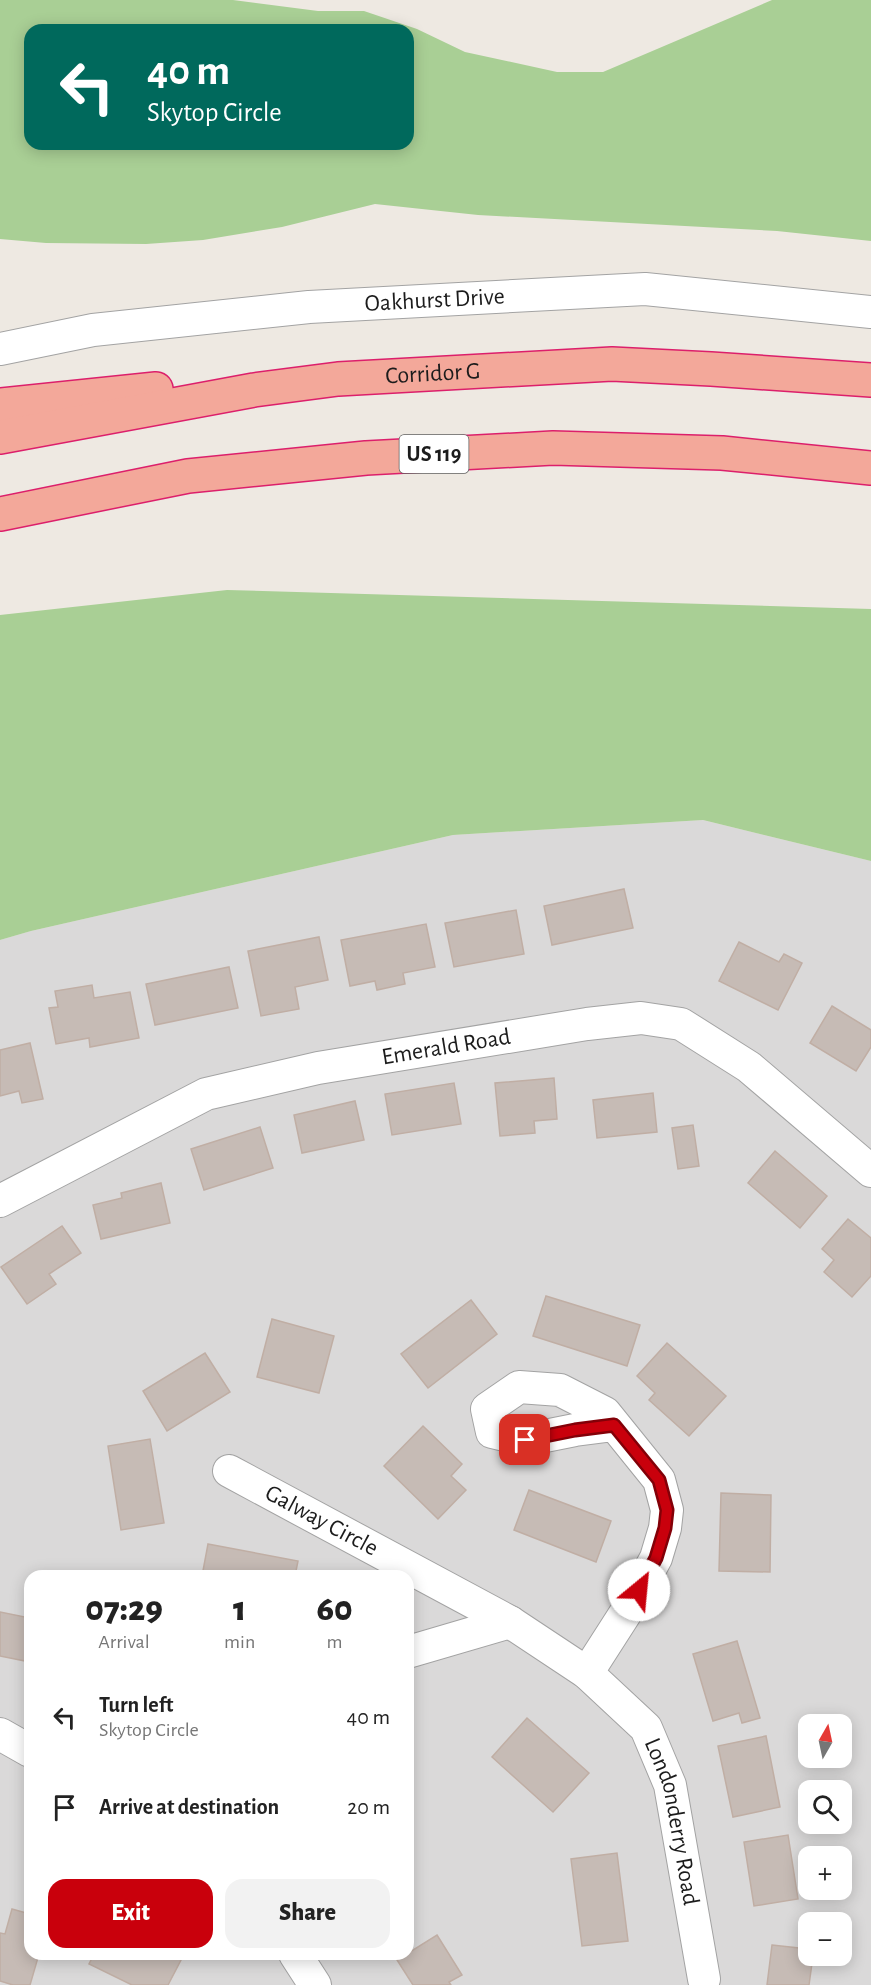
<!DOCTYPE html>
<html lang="en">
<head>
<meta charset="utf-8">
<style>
  body { margin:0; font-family:"Alegreya Sans",sans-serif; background:#f2f2f2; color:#222; height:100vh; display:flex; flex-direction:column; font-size:22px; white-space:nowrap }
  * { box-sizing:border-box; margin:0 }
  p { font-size:20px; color:#767676 }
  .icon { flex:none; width:33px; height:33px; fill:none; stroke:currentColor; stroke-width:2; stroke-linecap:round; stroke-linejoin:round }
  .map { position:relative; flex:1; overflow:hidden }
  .sheet { position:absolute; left:24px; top:1570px; width:390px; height:390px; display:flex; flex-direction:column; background:#fff; border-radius:18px; box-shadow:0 3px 15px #0003 }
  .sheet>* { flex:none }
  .guide { position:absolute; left:24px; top:24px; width:390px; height:126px; border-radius:18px; box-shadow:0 3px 15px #0003; background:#00695c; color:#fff; overflow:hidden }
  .needle { width:39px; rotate:9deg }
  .fabs { position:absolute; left:798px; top:1714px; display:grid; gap:12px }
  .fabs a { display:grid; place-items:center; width:54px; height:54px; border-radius:12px; background:#fff; box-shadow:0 3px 15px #0003; font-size:30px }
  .pin { position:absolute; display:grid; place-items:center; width:51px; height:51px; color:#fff; margin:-26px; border-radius:12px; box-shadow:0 3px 9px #0006 }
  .me { position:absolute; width:66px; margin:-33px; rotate:28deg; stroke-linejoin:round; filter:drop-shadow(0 0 4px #0008) }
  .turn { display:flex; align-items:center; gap:21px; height:126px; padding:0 24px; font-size:27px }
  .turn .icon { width:78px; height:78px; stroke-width:2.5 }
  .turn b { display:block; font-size:42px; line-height:51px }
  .eta { display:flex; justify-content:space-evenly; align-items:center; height:102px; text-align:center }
  .eta b { font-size:36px; font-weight:800; line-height:42px }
  .action { display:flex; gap:12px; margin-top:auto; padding:12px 24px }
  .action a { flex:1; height:69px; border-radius:18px; background:#c9000c; color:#fff; font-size:24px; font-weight:800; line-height:69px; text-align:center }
  .action a+a { background:#f2f2f2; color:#222 }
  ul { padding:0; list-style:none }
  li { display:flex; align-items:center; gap:18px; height:90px; padding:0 24px }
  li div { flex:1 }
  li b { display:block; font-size:22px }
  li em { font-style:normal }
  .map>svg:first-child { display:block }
  .residential { fill:#dad9d9; fill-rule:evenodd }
  .forest { fill:#a9cf95; fill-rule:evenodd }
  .building { fill:#c6bbb5; stroke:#c0aea4; stroke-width:1.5 }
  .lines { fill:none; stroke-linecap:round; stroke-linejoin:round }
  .minor-casing { stroke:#a3a3a3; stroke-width:34 }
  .trunk-casing { stroke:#dc1f6b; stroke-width:36 }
  .minor { stroke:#fff; stroke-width:32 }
  .trunk { stroke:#f3a89a; stroke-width:33 }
  .route-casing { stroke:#830008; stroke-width:15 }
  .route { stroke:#c9000c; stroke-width:10 }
  .labels { text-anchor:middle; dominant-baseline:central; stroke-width:6; stroke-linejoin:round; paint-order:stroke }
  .shield { fill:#fff; stroke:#606060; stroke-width:1.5 }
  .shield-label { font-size:22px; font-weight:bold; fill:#1c1c1c }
  .street-label { font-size:24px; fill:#1c1c1c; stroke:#fff }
</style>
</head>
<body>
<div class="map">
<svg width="871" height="1985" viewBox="0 0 871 1985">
  <rect width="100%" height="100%" fill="#eee9e2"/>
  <!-- residential -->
  <path class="residential" d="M 703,820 L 871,861 L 871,1985 L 0,1985 L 0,940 L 31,931 L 453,835 ZM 30,1576 L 408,1576 L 408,1954 L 30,1954 ZM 808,1725 L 842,1725 L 842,1758 L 808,1758 ZM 808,1791 L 842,1791 L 842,1824 L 808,1824 ZM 808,1857 L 842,1857 L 842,1890 L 808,1890 ZM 808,1923 L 842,1923 L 842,1956 L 808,1956 Z"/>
  <!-- forest -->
  <g class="forest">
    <path d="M 0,0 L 233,0 L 318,11 L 364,11 L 417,29 L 465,52 L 557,72 L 603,72 L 772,0 L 871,0 L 871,241 L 777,231 L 478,215 L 375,204 L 282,227 L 203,240 L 146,244 L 46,243 L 0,239 ZM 30,30 L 408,30 L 408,144 L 30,144 Z"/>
    <path d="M 227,590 L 871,609 L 871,861 L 703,820 L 453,835 L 31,931 L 0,940 L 0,615 Z"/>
  </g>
  <!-- building -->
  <g class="building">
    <path d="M 624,889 L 633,928 L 552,945 L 544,906 Z"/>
    <path d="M 516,910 L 524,954 L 454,967 L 445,923 Z"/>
    <path d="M 426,924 L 435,967 L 403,973 L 405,984 L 377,990 L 375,981 L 350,986 L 341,940 Z"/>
    <path d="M 319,937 L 328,980 L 295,987 L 299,1009 L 261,1016 L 248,951 Z"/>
    <path d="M 739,942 L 779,962 L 784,954 L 802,963 L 778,1010 L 719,981 Z"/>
    <path d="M 229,967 L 238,1008 L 155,1025 L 146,984 Z"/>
    <path d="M 92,985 L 94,998 L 130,992 L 139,1038 L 90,1047 L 89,1038 L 56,1044 L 49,1008 L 58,1007 L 55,991 Z"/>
    <path d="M 832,1006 L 871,1030 L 871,1047 L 856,1071 L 810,1043 Z"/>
    <path d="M 30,1043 L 43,1099 L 22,1103 L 19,1091 L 0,1096 L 0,1050 Z"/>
    <path d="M 554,1078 L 557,1119 L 534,1121 L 535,1133 L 500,1136 L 495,1083 Z"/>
    <path d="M 454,1083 L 461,1124 L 392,1135 L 385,1094 Z"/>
    <path d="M 653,1093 L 657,1132 L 597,1138 L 593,1100 Z"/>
    <path d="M 355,1101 L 364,1140 L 302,1153 L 294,1115 Z"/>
    <path d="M 693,1125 L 699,1166 L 678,1169 L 672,1128 Z"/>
    <path d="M 260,1127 L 273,1168 L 204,1190 L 191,1149 Z"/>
    <path d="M 775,1151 L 827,1196 L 800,1228 L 748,1183 Z"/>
    <path d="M 161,1183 L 170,1223 L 101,1239 L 93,1205 L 122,1198 L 121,1193 Z"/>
    <path d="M 848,1219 L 871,1238 L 871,1276 L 852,1297 L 824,1272 L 834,1260 L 822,1249 Z"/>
    <path d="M 62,1226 L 81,1253 L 49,1274 L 56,1284 L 27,1304 L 1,1267 Z"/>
    <path d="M 546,1296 L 640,1325 L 627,1366 L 533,1336 Z"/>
    <path d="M 471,1300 L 497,1334 L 428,1388 L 401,1354 Z"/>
    <path d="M 272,1319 L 334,1336 L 319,1393 L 257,1377 Z"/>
    <path d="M 667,1343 L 726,1396 L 689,1436 L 649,1400 L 655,1393 L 637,1376 Z"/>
    <path d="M 205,1353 L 230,1392 L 167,1431 L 143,1391 Z"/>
    <path d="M 423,1426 L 462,1464 L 451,1476 L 466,1490 L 438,1519 L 384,1466 Z"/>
    <path d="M 150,1439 L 164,1523 L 121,1530 L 108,1446 Z"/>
    <path d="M 529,1490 L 611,1521 L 596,1562 L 514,1530 Z"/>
    <path d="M 721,1493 L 771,1495 L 770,1572 L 719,1571 Z"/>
    <path d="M 208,1544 L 298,1561 L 295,1576 L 202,1576 Z"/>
    <path d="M 0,1612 L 30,1618 L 30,1662 L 0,1656 Z"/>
    <path d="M 737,1641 L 760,1718 L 742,1723 L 739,1713 L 713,1721 L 693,1654 Z"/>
    <path d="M 527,1718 L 589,1773 L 553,1812 L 492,1757 Z"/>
    <path d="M 766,1736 L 780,1807 L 733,1817 L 718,1746 Z"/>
    <path d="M 788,1835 L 798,1899 L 754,1906 L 744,1842 Z"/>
    <path d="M 617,1853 L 628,1941 L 582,1946 L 571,1859 Z"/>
    <path d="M 12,1909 L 30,1914 L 30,1954 L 39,1954 L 30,1985 L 13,1985 L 0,1981 L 0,1933 L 5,1934 Z"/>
    <path d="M 437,1935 L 462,1975 L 449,1982 L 451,1985 L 413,1985 L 397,1960 Z"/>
    <path d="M 772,1945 L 808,1949 L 808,1956 L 813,1956 L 809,1985 L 767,1985 Z"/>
    <path d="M 94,1954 L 170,1954 L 181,1960 L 168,1985 L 132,1985 L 89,1964 Z"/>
  </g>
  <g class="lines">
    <!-- minor casing -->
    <g class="minor-casing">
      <g id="minor">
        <path id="s1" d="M 0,349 L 93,330 L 309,307 L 645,289 L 871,312"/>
        <path id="s2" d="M 0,1201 L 206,1094 L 318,1068 L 587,1024 L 641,1018 L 681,1024 L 749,1067 L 871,1171"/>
        <path id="s3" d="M 229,1471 L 510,1622 L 587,1673 L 646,1728 L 670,1785 L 704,1979"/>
        <path d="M 408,1652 L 510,1622"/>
        <path d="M 587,1673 L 630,1606 L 656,1558 L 665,1528 L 667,1510 L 659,1480 L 605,1413 L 560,1390 L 519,1387 L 487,1409 L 492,1432 L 525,1440 L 575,1430 L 614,1425"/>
        <path d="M 0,1734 L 30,1751"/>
        <path d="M 295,1954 L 315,1985"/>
      </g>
    </g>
    <!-- trunk casing -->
    <g class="trunk-casing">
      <g id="trunk">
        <path d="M 0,405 L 156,389"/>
        <path id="s4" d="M 0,437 L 254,390 L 338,379 L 612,364 L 711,369 L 871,380"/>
        <path d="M 0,514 L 188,476 L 366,458 L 553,448 L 722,453 L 871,468"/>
      </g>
    </g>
    <!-- minor -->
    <use href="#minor" class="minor"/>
    <!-- trunk -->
    <use href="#trunk" class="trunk"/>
  </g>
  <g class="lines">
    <!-- route casing -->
    <g class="route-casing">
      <path id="route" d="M 525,1440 L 575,1430 L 614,1425 L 659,1480 L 667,1510 L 665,1528 L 656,1558 L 639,1590"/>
    </g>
    <!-- route -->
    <use href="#route" class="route"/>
  </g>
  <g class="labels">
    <!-- shield labels -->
    <rect class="shield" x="399.5" y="435" width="69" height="38" rx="4.5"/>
    <g class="shield-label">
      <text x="434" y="454">US 119</text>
    </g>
    <!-- street labels -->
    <g class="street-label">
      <text stroke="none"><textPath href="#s1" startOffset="438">Oakhurst Drive</textPath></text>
      <text stroke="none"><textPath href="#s4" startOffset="438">Corridor G</textPath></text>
      <text stroke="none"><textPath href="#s2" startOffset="477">Emerald Road</textPath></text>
      <text stroke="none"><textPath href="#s3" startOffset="105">Galway Circle</textPath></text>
      <text stroke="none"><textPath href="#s3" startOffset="590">Londonderry Road</textPath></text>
    </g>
  </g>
</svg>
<div class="fabs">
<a><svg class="needle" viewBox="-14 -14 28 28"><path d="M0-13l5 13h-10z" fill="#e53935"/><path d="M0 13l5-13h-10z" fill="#767676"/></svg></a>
<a><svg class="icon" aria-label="search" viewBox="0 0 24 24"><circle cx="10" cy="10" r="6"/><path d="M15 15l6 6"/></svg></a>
<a>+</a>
<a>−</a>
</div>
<div class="pin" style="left:525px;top:1440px;background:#d93025"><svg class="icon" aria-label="arrive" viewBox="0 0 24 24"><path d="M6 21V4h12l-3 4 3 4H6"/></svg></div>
<svg class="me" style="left:639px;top:1590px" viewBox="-20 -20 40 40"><circle r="19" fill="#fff"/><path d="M0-13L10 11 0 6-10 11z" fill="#c9000c"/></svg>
<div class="guide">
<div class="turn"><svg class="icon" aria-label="left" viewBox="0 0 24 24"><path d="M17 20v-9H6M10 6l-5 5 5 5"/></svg><div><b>40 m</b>Skytop Circle</div></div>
</div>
<section class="sheet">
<div class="eta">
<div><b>07:29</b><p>Arrival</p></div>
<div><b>1</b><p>min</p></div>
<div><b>60</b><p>m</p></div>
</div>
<ul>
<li><svg class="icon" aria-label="left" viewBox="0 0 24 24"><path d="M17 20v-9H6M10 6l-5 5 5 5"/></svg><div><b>Turn left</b><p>Skytop Circle</p></div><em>40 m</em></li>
<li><svg class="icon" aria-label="arrive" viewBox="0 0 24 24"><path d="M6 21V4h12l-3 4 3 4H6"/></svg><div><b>Arrive at destination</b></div><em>20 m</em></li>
</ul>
<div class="action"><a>Exit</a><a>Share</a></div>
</section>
</div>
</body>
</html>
